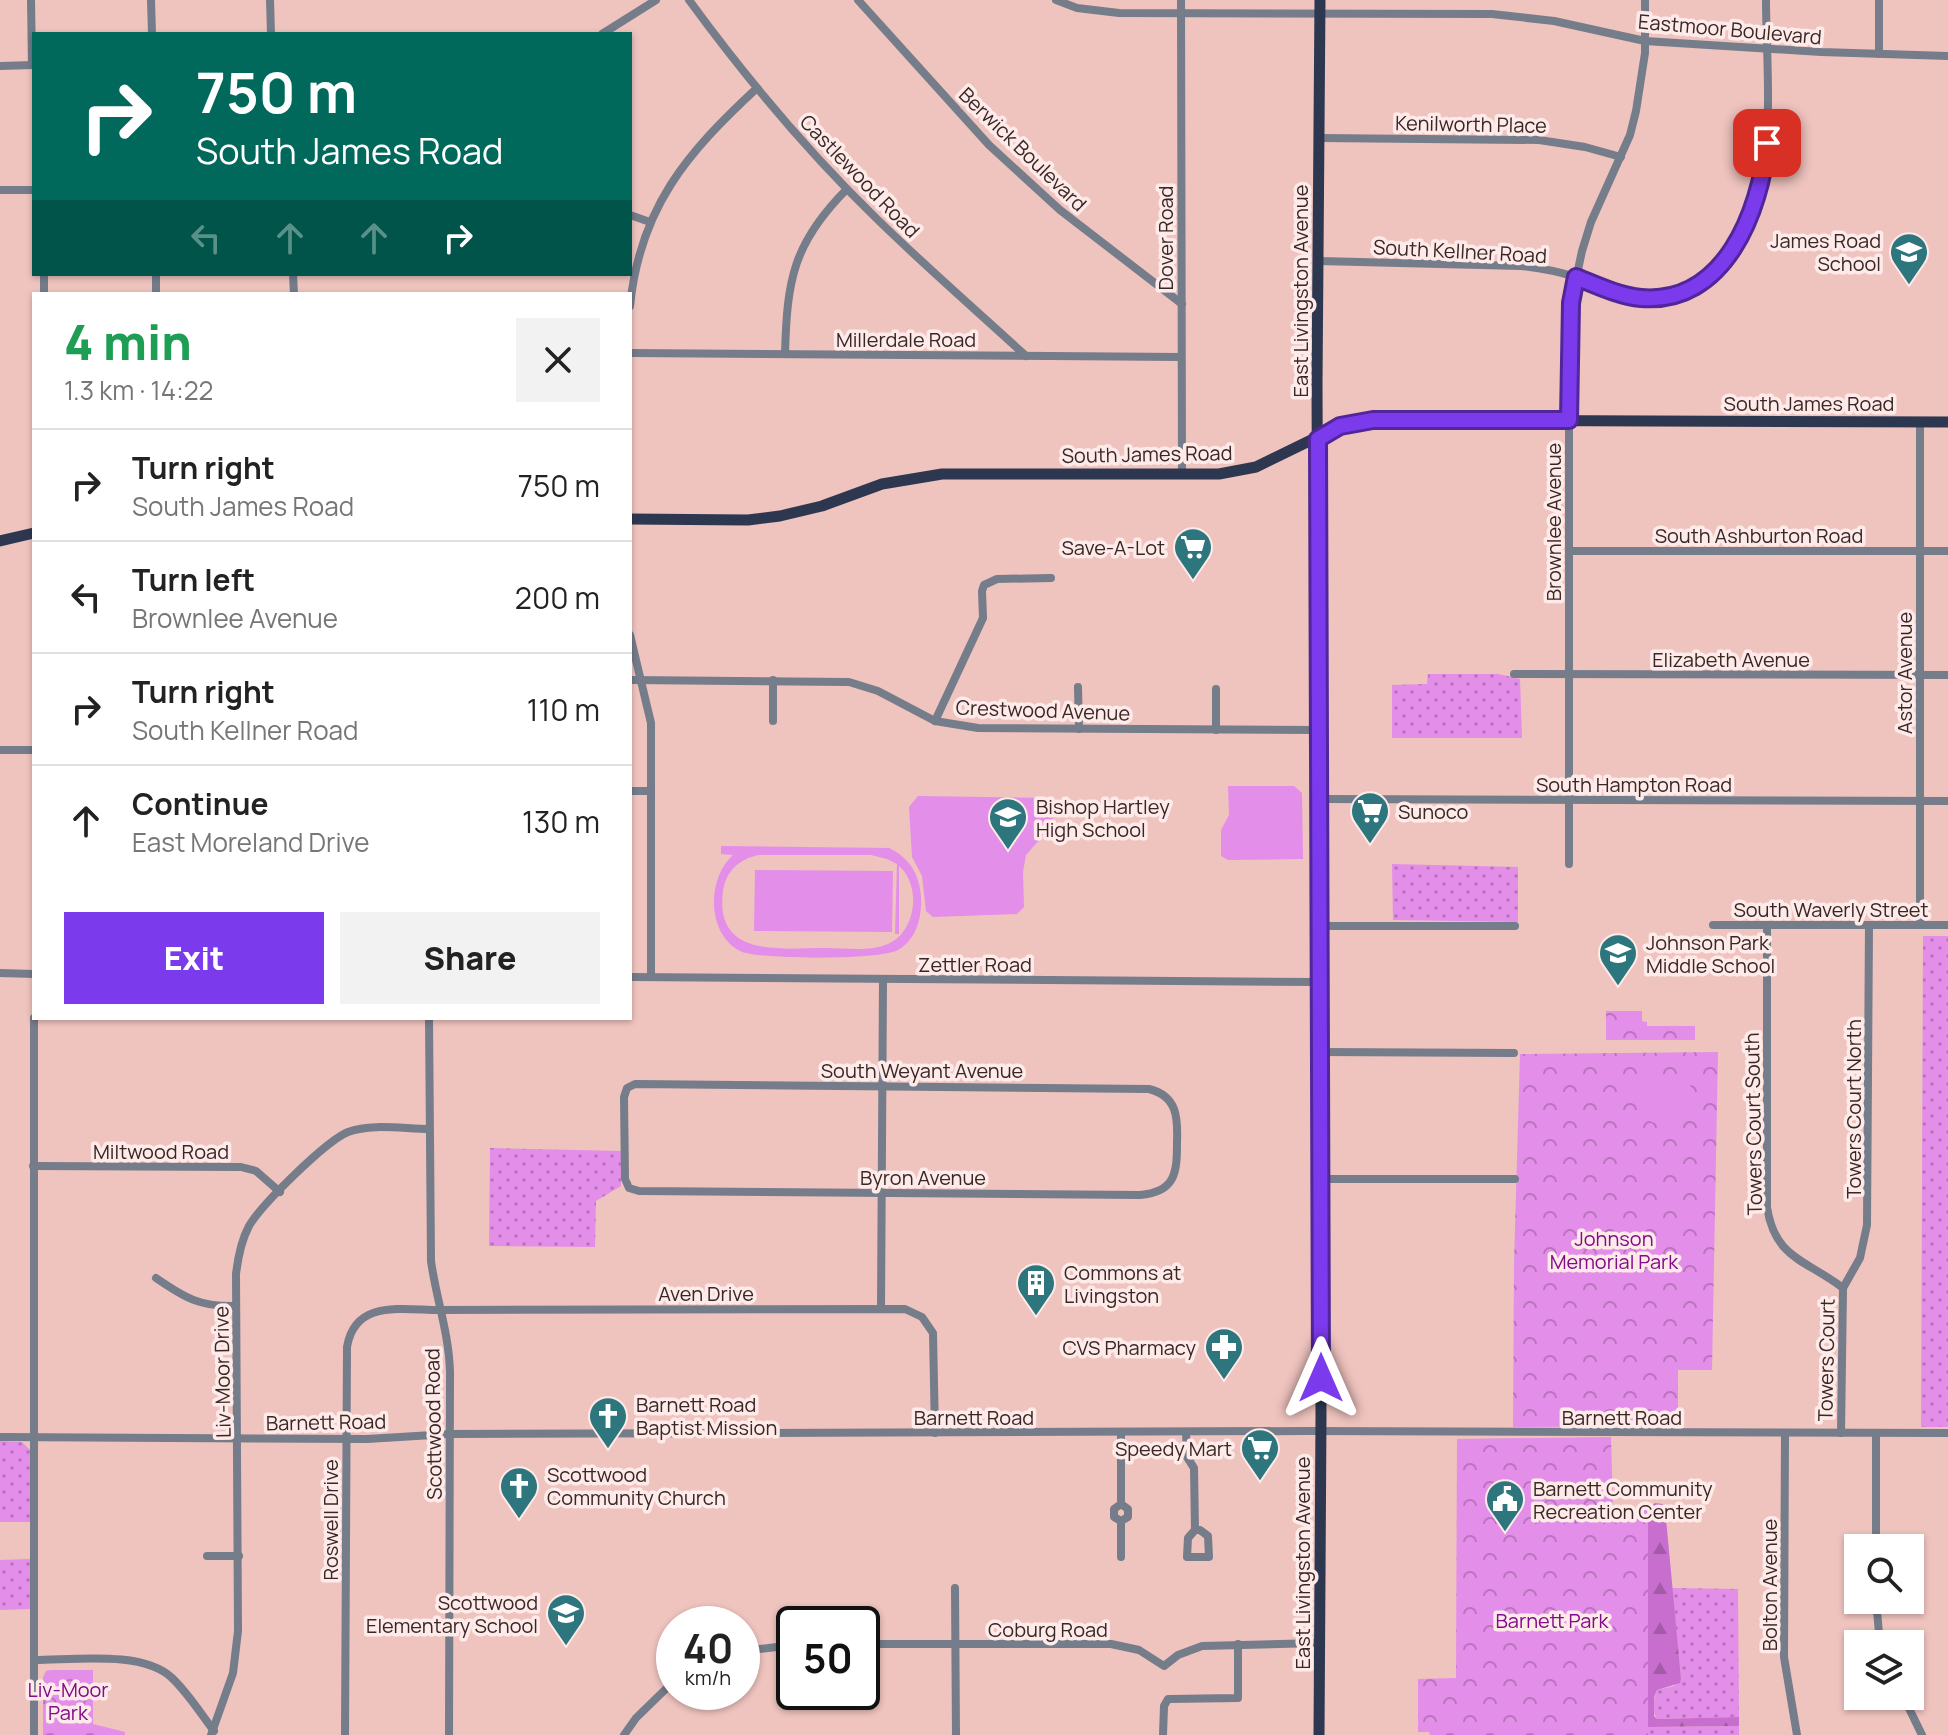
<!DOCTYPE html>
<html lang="en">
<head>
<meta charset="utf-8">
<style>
  body { margin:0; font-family:Manrope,sans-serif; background:#f2f2f2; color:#222; height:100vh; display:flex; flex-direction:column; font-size:30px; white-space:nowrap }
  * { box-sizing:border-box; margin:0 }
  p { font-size:26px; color:#767676 }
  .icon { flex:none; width:44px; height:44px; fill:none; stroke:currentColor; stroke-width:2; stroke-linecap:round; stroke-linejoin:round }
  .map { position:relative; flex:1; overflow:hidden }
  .panel { position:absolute; left:32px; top:292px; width:600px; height:728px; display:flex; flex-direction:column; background:#fff; border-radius:0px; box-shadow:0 2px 6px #0004 }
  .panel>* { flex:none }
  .guide { position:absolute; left:32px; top:32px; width:600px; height:244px; border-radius:0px; box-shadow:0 2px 6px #0004; background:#00695c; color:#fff; overflow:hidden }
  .fabs { position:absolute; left:1844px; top:1534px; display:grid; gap:16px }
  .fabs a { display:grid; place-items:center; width:80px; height:80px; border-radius:0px; background:#fff; box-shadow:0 2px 6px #0004; font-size:40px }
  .speed { position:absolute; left:656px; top:1606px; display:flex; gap:16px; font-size:40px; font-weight:700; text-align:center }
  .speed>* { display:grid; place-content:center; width:104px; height:104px; border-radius:50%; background:#fff; box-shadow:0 2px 6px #0004; line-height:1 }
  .speed small { font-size:20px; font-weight:400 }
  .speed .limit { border:4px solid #111; border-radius:12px; background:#fff; color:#111 }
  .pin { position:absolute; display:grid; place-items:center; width:68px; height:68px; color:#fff; margin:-34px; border-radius:16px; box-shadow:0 4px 12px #0006 }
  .me { position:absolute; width:88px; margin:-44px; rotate:0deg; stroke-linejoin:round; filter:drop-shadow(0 0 6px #0008) }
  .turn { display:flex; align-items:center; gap:28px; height:168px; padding:0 32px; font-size:36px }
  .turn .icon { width:104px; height:104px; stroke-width:2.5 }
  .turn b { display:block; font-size:56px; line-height:68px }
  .lanes { display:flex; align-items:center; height:76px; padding:0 32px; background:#0003; justify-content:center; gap:40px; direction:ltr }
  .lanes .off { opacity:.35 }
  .round { display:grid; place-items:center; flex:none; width:84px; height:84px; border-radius:0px; background:#f2f2f2 }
  .summary { display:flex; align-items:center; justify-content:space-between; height:136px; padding:0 32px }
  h1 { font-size:48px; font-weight:800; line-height:60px; color:#1e9e55 }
  .action { display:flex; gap:16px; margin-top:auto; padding:16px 32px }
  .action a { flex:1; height:92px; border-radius:0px; background:#7c3aed; color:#fff; font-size:32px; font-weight:800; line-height:92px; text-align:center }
  .action a+a { background:#f2f2f2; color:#222 }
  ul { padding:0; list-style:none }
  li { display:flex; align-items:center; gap:24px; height:112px; padding:0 32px; border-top:2px solid #e0e0e0 }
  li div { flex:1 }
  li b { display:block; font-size:30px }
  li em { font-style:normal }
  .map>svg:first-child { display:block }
  .grass { fill:url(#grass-dots) }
  .forest { fill:url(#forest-firs) }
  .park { fill:url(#park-crowns) }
  .garden { fill:#e38ee9; fill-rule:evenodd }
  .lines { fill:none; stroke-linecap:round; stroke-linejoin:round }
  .minor { stroke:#757c8a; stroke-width:8 }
  .major { stroke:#2d3850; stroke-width:11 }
  .route-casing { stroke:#51269a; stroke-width:20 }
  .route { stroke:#7c3aed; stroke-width:14 }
  .labels { text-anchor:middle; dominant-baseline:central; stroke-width:7; stroke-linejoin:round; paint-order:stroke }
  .street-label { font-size:20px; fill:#382725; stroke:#feebe9 }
  .poi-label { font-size:20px; fill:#382725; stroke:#feebe9; text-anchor:start }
  .park-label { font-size:20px; fill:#820b8b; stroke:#feebe9 }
</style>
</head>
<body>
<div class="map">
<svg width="1948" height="1735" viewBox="0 0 1948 1735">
  <defs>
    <pattern id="grass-dots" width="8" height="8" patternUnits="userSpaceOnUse" patternTransform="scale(2)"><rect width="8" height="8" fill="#e38ee9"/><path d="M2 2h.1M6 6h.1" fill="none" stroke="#b974bd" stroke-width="1.8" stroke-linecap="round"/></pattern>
    <pattern id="forest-firs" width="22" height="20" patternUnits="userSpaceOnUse" patternTransform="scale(2)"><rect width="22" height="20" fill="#c76ece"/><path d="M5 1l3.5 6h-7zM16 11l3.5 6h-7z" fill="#a35aa7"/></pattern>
    <pattern id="park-crowns" width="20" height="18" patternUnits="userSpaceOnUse" patternTransform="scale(2)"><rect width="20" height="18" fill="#e38ee9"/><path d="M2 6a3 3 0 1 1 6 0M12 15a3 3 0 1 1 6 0" fill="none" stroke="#b974bd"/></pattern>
  </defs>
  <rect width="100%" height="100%" fill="#efc3be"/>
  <!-- grass -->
  <g class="grass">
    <path d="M 1428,674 L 1498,674 L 1520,679 L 1522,738 L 1392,738 L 1392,685 L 1427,684 Z"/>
    <path d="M 1392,864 L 1518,867 L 1518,922 L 1393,920 Z"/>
    <path d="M 1923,936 L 1948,936 L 1948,1427 L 1921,1427 Z"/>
    <path d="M 490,1148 L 621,1151 L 621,1186 L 596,1201 L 595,1247 L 489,1246 Z"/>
    <path d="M 0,1441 L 22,1442 L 30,1450 L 30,1522 L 0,1522 Z"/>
    <path d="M 30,1559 L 31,1609 L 0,1610 L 0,1560 Z"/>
    <path d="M 1672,1588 L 1738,1589 L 1739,1717 L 1657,1719 C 1652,1712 1653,1698 1657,1690 L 1674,1686 L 1681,1678 Z"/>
    <path d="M 1739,1726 L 1739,1735 L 1648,1735 L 1648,1727 Z"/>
  </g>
  <!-- forest -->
  <path class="forest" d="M 1655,1503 L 1662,1504 L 1665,1508 L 1681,1678 L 1680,1683 L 1657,1690 L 1654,1697 L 1654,1716 L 1657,1719 L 1739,1717 L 1739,1726 L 1648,1727 L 1648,1509 Z"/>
  <!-- park -->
  <g class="park">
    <path d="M 1606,1011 L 1642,1011 L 1642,1021 L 1647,1022 L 1647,1026 L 1695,1026 L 1695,1040 L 1606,1040 Z"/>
    <path d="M 1718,1052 L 1712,1370 L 1678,1370 L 1678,1426 L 1513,1427 L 1514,1263 L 1520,1054 Z"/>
    <path d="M 1611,1437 L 1613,1508 L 1648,1509 L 1648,1735 L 1430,1735 L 1429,1732 L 1418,1732 L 1418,1679 L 1456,1678 L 1457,1439 Z"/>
    <path d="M 50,1670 L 93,1670 L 93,1724 L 125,1732 L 125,1735 L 43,1735 L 43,1677 L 46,1671 Z"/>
  </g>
  <!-- garden -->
  <g class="garden">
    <path d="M 1228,786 L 1294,786 L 1302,793 L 1303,859 L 1228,860 L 1221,856 L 1221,830 L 1229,815 Z"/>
    <path d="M 918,796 L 1052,798 L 1053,824 L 1026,855 L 1023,872 L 1024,907 L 1017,914 L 933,917 L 926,911 L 922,876 L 912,857 L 909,807 Z"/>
    <path d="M 721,846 L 889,848 C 910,858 919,874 921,896 C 922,917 917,939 898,950 C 882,960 757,960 740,951 C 706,933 707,878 733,855 L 721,854 ZM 759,855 L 871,855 L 887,859 L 897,864 L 895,934 L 899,934 L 899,866 C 922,886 916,932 888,944 C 870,952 845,948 826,948 C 782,948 714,959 723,891 C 726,871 739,859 759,855 Z"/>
    <path d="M 755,870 L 893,871 L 892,932 L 754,931 Z"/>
    <path d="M 1648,1072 L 1686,1077 L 1691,1084 L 1685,1123 C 1648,1135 1618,1103 1648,1072 Z"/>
  </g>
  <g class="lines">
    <!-- minor -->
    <g class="minor">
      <path d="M 31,0 L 32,65"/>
      <path d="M 151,0 L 152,34"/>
      <path d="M 270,0 L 271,34"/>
      <path d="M 689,0 C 746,78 808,152 877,219 C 925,266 976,310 1026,356"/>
      <path d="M 858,0 L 989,145 L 1060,210 L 1182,304"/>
      <path d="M 1056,0 L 1077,8 L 1119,13 L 1492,14 L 1554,21 L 1645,41 L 1821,52 L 1948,56"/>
      <path d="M 1181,0 L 1182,475"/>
      <path d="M 1879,0 L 1879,54"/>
      <path d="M 602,34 L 656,0"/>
      <path d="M 0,66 L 34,65"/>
      <path d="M 1319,138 L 1539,140 L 1585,147 L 1621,157"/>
      <path d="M 0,190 L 34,190"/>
      <path d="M 630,215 L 650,222"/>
      <path d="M 1319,261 L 1521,266 C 1539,268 1557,271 1575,277 C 1600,285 1624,298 1651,298 C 1672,299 1691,290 1707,277 C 1785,219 1766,85 1766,0"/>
      <path d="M 156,274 L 156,294"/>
      <path d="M 293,274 L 294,294"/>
      <path d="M 44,294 L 44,274"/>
      <path d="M 630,306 C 640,207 687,153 757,88"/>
      <path d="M 630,353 L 1181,357"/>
      <path d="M 785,354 C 787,280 793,243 847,189"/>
      <path d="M 1920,422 L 1920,925"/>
      <path d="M 1569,551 L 1948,551"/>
      <path d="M 630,635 L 651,723 L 651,977"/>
      <path d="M 1514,674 L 1948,675"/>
      <path d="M 630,680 L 849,682 L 878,691 L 935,721 L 978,728 L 1319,730"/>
      <path d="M 1078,687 L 1079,729"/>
      <path d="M 1216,689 L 1216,730"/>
      <path d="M 773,721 L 773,680"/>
      <path d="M 935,721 L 983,618 L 982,591 L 984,585 L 997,579 L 1051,578"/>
      <path d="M 0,750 L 34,750"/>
      <path d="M 630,791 L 651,791"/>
      <path d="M 1320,799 L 1948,801"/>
      <path d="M 1569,864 L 1569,420 L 1571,303 L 1582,251 L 1591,222 L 1630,135 L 1636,111 L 1645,53 L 1645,0"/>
      <path d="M 1713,925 L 1948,925"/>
      <path d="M 1767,925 L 1767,1207 C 1775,1259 1805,1259 1843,1288"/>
      <path d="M 1319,926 L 1515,926"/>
      <path d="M 0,973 L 34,974"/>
      <path d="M 630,977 L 1320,982"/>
      <path d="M 429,1018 L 431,1261 C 436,1298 449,1333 450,1372 L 449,1735"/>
      <path d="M 1320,1052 L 1514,1053"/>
      <path d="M 635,1084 L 1149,1089 C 1177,1096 1178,1117 1177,1142 C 1177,1172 1176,1192 1140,1195 L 639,1191 L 629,1188 L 625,1179 L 624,1097 L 627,1088 Z"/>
      <path d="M 33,1166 L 241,1167 L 256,1171 L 280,1192"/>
      <path d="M 1320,1179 L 1515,1179"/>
      <path d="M 156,1278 C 185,1298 200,1307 236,1306"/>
      <path d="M 1843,1288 L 1860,1258 L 1867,1225 L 1869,925"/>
      <path d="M 881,1309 L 883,979"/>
      <path d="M 1121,1432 L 1121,1504 L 1114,1509 L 1114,1517 L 1121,1521 L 1128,1517 L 1128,1509 L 1121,1504"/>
      <path d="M 1186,1432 L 1187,1457 L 1194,1468 L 1195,1530"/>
      <path d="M 1785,1433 L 1784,1657 L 1797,1735"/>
      <path d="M 1841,1433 L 1843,1288"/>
      <path d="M 1876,1433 L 1876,1548"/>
      <path d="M 0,1437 L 367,1439 L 449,1434 L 1307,1431 L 1948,1433"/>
      <path d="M 1121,1521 L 1121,1557"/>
      <path d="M 1195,1530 L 1200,1530 L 1208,1536 L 1209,1557 L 1187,1557 L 1188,1538 Z"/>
      <path d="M 207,1556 L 239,1556"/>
      <path d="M 955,1588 L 956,1735"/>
      <path d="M 1876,1600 L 1880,1644"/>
      <path d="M 862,1644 L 1111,1644 L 1139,1650 L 1164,1666 L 1178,1655 L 1202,1646 L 1319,1643"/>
      <path d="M 742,1651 L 794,1645"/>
      <path d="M 34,1660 C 73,1660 143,1650 172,1678 C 188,1693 201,1714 214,1731"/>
      <path d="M 1903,1696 L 1922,1735"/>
      <path d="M 34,1735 L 34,1018"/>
      <path d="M 211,1735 L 233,1673 L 238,1631 L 236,1274 C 238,1257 241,1241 249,1226 C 262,1204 326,1141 348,1132 C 372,1123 404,1129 429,1129"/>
      <path d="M 345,1735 L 347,1347 C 355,1299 402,1310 440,1310 L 905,1309 L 922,1317 L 933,1333 L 935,1433"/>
      <path d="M 624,1735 L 636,1718 L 674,1681"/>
      <path d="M 1163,1735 L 1164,1706 L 1168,1699 L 1238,1698 L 1238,1644"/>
    </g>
    <!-- major -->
    <g class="major">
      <path d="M 630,519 L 748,520 L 780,516 L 822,506 L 882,484 L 942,474 L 1219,474 L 1256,467 L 1340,426 L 1373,420 L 1948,422"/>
      <path d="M 0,541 L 34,533"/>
      <path d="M 1319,1735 L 1321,1416 L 1317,384 L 1320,0"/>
    </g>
  </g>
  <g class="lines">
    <!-- route casing -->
    <g class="route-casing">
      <path id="route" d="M 1321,1378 L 1318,439 L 1340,426 L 1373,420 L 1569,420 L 1571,303 L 1576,277 C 1596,285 1619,296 1641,298 C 1725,305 1760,211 1767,143"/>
    </g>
    <!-- route -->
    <use href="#route" class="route"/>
  </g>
  <!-- icons -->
  <defs>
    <g id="school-pin" transform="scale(2)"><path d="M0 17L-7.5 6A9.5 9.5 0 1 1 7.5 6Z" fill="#2d767e" stroke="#feebe9"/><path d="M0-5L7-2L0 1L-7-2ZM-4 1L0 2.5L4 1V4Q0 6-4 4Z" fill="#fff"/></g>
    <g id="supermarket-pin" transform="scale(2)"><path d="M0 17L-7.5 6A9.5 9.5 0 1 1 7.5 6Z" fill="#2d767e" stroke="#feebe9"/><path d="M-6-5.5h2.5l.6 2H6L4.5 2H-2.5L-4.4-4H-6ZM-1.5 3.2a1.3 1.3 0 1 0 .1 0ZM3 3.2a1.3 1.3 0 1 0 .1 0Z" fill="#fff"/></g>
    <g id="building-pin" transform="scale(2)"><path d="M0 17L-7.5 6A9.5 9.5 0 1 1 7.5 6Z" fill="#2d767e" stroke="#feebe9"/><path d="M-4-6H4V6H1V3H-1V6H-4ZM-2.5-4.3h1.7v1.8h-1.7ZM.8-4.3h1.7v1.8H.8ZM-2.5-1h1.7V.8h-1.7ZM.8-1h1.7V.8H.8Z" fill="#fff"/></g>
    <g id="pharmacy-pin" transform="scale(2)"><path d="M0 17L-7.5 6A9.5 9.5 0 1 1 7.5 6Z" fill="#2d767e" stroke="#feebe9"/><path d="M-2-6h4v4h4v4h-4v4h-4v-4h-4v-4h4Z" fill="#fff"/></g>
    <g id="church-pin" transform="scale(2)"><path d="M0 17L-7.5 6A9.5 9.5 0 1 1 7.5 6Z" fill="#2d767e" stroke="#feebe9"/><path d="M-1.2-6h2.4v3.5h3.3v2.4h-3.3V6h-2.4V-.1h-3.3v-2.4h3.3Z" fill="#fff"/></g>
    <g id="civic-pin" transform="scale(2)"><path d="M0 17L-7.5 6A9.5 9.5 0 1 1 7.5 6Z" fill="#2d767e" stroke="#feebe9"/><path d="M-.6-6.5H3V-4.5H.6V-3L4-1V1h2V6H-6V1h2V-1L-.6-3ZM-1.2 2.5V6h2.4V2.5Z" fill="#fff"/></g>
  </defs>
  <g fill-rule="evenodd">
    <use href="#school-pin" x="1909" y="252"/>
    <use href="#supermarket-pin" x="1193" y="547"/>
    <use href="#supermarket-pin" x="1370" y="811"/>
    <use href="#school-pin" x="1008" y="817"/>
    <use href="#school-pin" x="1618" y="953"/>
    <use href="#building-pin" x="1036" y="1283"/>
    <use href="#pharmacy-pin" x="1224" y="1347"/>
    <use href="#church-pin" x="608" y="1416"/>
    <use href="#supermarket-pin" x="1260" y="1448"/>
    <use href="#church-pin" x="519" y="1486"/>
    <use href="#civic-pin" x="1505" y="1499"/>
    <use href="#school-pin" x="566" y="1613"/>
  </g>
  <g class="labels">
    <!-- street labels -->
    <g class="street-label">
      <text transform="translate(1730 29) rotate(5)">Eastmoor Boulevard</text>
      <text transform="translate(1471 124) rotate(1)">Kenilworth Place</text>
      <text transform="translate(1023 149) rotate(44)">Berwick Boulevard</text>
      <text transform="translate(860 176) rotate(46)">Castlewood Road</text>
      <text transform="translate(1165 238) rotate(-90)">Dover Road</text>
      <text transform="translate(1460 251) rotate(3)">South Kellner Road</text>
      <text transform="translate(1300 291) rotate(-90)">East Livingston Avenue</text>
      <text x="906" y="339">Millerdale Road</text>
      <text x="1809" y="403">South James Road</text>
      <text transform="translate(1147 454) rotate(-1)">South James Road</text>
      <text transform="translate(1553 522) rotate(-90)">Brownlee Avenue</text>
      <text x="1759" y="535">South Ashburton Road</text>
      <text x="1731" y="659">Elizabeth Avenue</text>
      <text transform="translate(1904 673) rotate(-90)">Astor Avenue</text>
      <text transform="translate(1043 710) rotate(2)">Crestwood Avenue</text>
      <text x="1634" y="784">South Hampton Road</text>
      <text x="1831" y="909">South Waverly Street</text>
      <text x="975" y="964">Zettler Road</text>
      <text x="922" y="1070">South Weyant Avenue</text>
      <text transform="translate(1853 1109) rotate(-90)">Towers Court North</text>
      <text transform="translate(1753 1124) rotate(-91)">Towers Court South</text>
      <text x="161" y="1151">Miltwood Road</text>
      <text x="923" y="1177">Byron Avenue</text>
      <text x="706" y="1293">Aven Drive</text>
      <text transform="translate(1826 1360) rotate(-89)">Towers Court</text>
      <text transform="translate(222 1372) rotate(-91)">Liv-Moor Drive</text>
      <text x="974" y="1417">Barnett Road</text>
      <text x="1622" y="1417">Barnett Road</text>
      <text transform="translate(326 1422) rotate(-1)">Barnett Road</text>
      <text transform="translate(433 1424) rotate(-91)">Scottwood Road</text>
      <text transform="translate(330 1520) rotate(-90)">Roswell Drive</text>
      <text transform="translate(1302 1563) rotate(-90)">East Livingston Avenue</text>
      <text transform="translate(1769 1585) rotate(-90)">Bolton Avenue</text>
      <text x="1048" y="1629">Coburg Road</text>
    </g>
    <!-- poi labels -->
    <g class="poi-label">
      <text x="1881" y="240" text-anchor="end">James Road<tspan x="1881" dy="23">School</tspan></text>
      <text x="1165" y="547" text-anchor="end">Save-A-Lot</text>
      <text x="1036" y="806">Bishop Hartley<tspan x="1036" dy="23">High School</tspan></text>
      <text x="1398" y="811">Sunoco</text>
      <text x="1646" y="942">Johnson Park<tspan x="1646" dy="23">Middle School</tspan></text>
      <text x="1064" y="1272">Commons at<tspan x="1064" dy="23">Livingston</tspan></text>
      <text x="1196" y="1347" text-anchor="end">CVS Pharmacy</text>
      <text x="636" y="1404">Barnett Road<tspan x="636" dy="23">Baptist Mission</tspan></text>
      <text x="1232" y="1448" text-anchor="end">Speedy Mart</text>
      <text x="547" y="1474">Scottwood<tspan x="547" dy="23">Community Church</tspan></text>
      <text x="1533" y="1488">Barnett Community<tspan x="1533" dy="23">Recreation Center</tspan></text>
      <text x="538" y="1602" text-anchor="end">Scottwood<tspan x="538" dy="23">Elementary School</tspan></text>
    </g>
    <!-- park labels -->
    <g class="park-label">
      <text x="1614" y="1238">Johnson<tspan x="1614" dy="23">Memorial Park</tspan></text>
      <text x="1552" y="1620">Barnett Park</text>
      <text x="68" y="1689">Liv-Moor<tspan x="68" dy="23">Park</tspan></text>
    </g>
  </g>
</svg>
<div class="fabs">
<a><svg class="icon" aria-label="search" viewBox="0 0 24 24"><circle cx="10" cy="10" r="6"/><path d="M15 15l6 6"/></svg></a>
<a><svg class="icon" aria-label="layers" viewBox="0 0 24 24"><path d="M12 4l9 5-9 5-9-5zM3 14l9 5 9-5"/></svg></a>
</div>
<div class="speed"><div>40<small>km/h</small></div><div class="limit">50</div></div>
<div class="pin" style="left:1767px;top:143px;background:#d93025"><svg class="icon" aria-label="arrive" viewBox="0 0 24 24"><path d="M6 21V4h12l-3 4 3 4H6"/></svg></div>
<svg class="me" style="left:1321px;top:1378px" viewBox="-20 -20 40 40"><path d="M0-17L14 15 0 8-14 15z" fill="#7c3aed" stroke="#fff" stroke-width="4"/></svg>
<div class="guide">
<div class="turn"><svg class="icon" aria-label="right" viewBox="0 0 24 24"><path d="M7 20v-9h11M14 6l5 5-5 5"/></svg><div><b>750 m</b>South James Road</div></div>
<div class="lanes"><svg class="icon off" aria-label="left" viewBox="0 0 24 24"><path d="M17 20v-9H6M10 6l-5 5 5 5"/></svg><svg class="icon off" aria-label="ahead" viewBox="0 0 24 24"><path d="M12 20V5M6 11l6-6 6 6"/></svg><svg class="icon off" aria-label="ahead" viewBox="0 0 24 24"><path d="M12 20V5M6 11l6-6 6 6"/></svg><svg class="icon" aria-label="right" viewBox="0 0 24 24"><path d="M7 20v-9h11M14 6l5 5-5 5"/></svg></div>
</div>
<section class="panel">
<div class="summary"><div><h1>4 min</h1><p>1.3 km · 14:22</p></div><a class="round"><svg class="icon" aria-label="close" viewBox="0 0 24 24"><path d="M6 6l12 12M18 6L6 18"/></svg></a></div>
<ul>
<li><svg class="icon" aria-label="right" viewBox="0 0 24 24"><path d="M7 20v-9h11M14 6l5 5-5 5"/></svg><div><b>Turn right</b><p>South James Road</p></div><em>750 m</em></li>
<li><svg class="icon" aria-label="left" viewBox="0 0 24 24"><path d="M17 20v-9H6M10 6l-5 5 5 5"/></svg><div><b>Turn left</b><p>Brownlee Avenue</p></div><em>200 m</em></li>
<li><svg class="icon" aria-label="right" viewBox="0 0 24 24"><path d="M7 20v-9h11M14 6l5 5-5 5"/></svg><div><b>Turn right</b><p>South Kellner Road</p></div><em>110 m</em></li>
<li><svg class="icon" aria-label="ahead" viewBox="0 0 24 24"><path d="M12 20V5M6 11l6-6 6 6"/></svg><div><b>Continue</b><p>East Moreland Drive</p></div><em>130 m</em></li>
</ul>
<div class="action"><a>Exit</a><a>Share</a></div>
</section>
</div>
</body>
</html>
